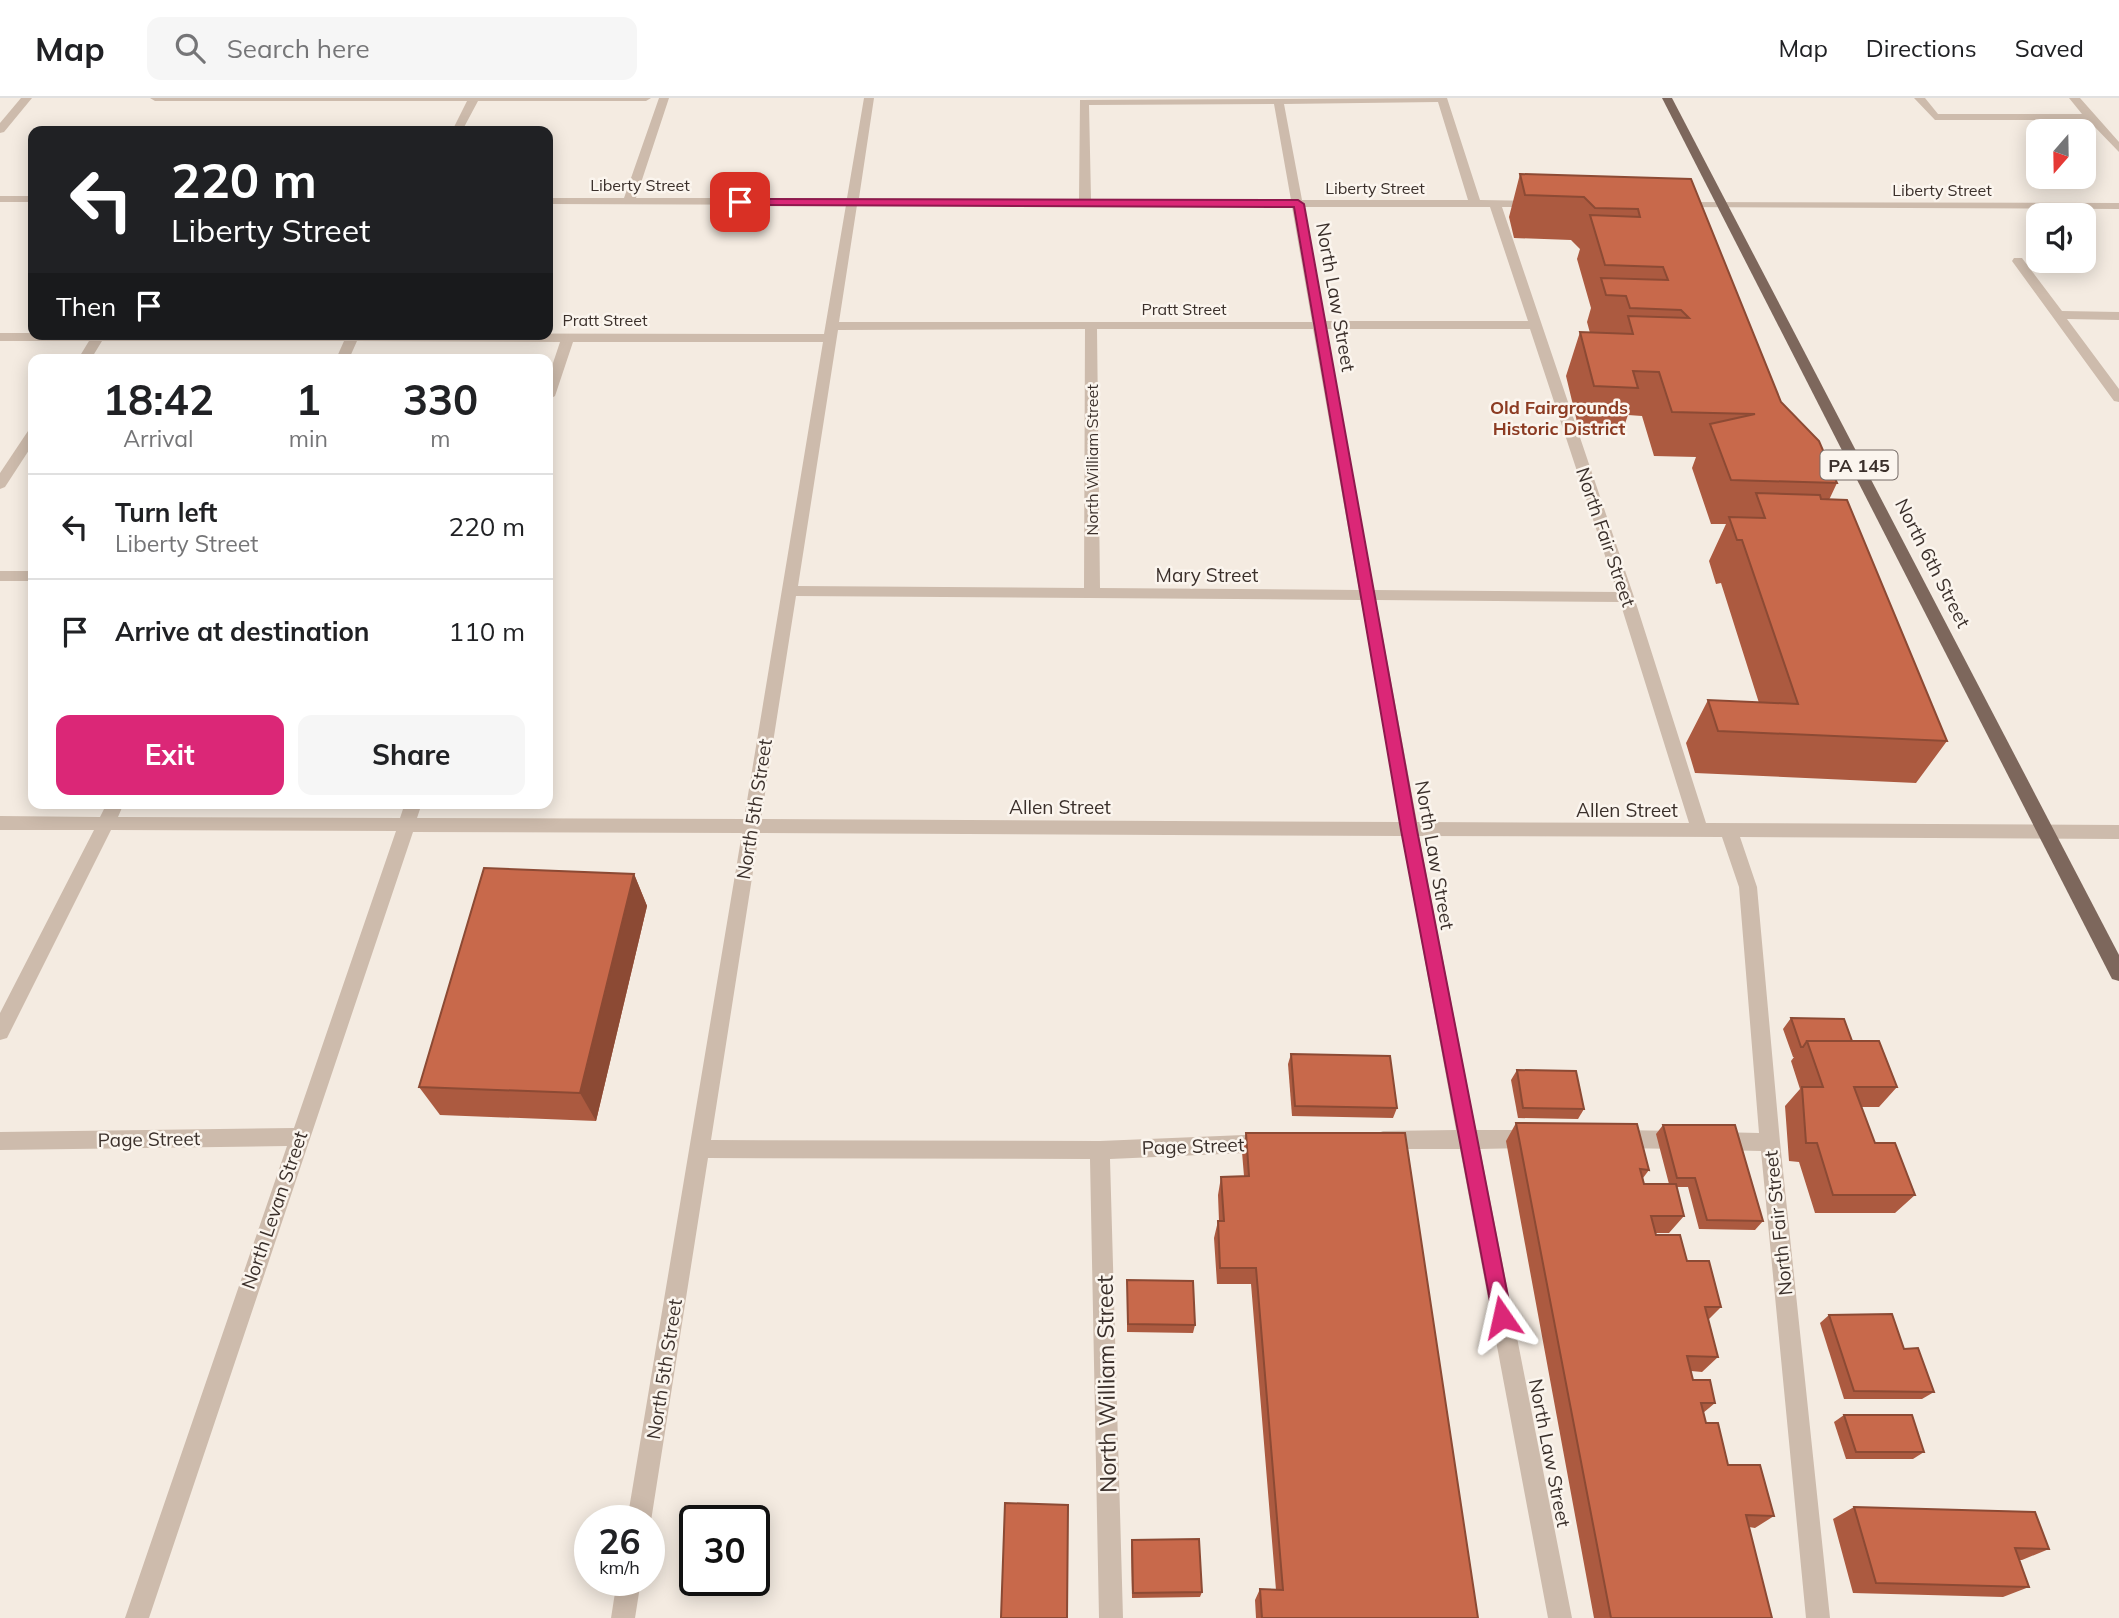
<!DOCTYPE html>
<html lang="en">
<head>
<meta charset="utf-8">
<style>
  body { margin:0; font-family:Mulish,sans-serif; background:#f6f6f6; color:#202124; height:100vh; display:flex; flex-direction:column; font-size:26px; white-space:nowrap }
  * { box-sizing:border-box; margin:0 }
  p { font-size:23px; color:#757577 }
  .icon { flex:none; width:38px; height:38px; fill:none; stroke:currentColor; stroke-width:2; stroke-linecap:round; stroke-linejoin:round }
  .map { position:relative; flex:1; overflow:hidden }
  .drawer { position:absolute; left:28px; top:256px; width:525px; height:455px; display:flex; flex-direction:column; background:#fff; border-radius:14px; box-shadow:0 4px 18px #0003 }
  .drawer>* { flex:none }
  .hud { position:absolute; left:28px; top:28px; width:525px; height:214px; border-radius:14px; box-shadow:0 4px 18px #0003; background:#202124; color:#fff; overflow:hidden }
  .needle { width:46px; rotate:200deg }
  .controls { position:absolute; left:2026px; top:21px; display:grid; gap:14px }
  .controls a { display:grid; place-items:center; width:70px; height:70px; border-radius:14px; background:#fff; box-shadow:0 4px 18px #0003; font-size:35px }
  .speed { position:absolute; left:574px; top:1407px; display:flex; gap:14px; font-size:35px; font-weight:700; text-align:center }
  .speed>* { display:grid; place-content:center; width:91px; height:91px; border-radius:50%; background:#fff; box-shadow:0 4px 18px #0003; line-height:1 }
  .speed small { font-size:18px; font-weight:400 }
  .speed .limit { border:4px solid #111; border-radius:10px; background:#fff; color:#111 }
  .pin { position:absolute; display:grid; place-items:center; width:60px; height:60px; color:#fff; margin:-30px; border-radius:14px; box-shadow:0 4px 10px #0006 }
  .me { position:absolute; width:77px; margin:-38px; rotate:349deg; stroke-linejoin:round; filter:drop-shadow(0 0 5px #0008) }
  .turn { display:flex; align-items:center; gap:24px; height:147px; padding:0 28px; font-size:32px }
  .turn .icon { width:91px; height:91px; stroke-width:2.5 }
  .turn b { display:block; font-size:49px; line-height:60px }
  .then { display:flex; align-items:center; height:66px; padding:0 28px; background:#0003; gap:14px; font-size:26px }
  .eta { display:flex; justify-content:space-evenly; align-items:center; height:119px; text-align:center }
  .eta b { font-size:42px; font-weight:700; line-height:49px }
  .cta { display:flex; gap:14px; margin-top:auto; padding:14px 28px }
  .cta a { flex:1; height:80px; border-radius:14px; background:#db2777; color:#fff; font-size:28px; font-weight:700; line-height:80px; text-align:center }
  .cta a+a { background:#f6f6f6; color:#202124 }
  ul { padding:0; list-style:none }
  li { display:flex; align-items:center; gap:21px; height:105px; padding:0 28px; border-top:2px solid #e0e0e0 }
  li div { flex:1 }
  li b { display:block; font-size:26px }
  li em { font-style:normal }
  header { display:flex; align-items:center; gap:42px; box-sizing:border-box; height:98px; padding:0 35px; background:#fff; border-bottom:2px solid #e0e0e0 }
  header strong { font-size:33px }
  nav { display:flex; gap:38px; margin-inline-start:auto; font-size:24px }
  .search { width:490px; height:63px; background:#f6f6f6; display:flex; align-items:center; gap:18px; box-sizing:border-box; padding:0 24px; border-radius:14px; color:#757577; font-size:26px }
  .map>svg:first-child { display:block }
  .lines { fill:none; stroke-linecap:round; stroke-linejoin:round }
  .minor { fill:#cdbbac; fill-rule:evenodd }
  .major { fill:#7d675c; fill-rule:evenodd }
  .wall { fill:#ac5a40 }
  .shaded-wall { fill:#8c4a34 }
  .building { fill:#c8694b; stroke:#8c4a34; stroke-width:2 }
  .route { fill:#db2777; stroke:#8e194d; stroke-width:2 }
  .labels { text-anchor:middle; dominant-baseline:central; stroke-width:5; stroke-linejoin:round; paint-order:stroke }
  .far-street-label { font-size:16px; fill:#3b302b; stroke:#fbf5ee }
  .far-neighbourhood-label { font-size:18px; font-weight:bold; fill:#8c3b22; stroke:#fbf5ee }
  .shield { fill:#fbf5ee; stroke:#756b66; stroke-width:2 }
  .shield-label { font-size:18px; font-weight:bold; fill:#3b302b }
  .street-label { font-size:19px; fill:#3b302b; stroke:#fbf5ee }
  .near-street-label { font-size:23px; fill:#3b302b; stroke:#fbf5ee }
</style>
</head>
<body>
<header>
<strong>Map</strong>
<div class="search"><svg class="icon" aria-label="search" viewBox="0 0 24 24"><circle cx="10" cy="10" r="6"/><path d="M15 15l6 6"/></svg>Search here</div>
<nav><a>Map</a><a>Directions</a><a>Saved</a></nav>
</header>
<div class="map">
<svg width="2119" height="1520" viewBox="0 0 2119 1520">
  <rect width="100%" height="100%" fill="#f4ebe1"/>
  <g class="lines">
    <!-- minor -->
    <g class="minor">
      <path d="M 21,0 L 32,0 L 4,34 L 0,35 L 0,25 Z"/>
      <path d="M 150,0 L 651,0 L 646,3 L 478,3 L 462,33 L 452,33 L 467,3 L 155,3 Z"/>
      <path d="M 659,0 L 669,0 L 636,100 L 847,100 L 864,0 L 874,0 L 859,100 L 1079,101 L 1080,2 L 1447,0 L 1480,102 L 1535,103 L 1541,106 L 1535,109 L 1502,109 L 1634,499 L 1706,725 L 2119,727 L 2119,741 L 1740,739 L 1757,789 L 1780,1044 L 1830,1520 L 1806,1520 L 1761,1053 L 1716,1052 L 1709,1049 L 1706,1043 L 1709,1037 L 1716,1034 L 1759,1035 L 1739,789 L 1722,739 L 1419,738 L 1476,1032 L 1530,1032 L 1537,1035 L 1540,1041 L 1537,1047 L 1530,1050 L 1480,1051 L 1572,1520 L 1548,1520 L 1460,1051 L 1383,1051 L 1376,1048 L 1373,1042 L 1376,1036 L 1383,1033 L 1456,1032 L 1402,738 L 759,735 L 711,1042 L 1100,1043 L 1268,1036 L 1275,1038 L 1278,1045 L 1275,1052 L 1268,1054 L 1110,1061 L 1123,1520 L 1099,1520 L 1090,1061 L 708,1060 L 651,1423 L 649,1427 L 649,1423 L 627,1423 L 742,735 L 413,734 L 149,1520 L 125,1520 L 287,1048 L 0,1052 L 0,1034 L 294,1030 L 396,733 L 111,732 L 7,940 L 0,942 L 0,915 L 94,732 L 0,732 L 0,718 L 100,719 L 107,705 L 124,705 L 118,719 L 400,720 L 405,705 L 422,705 L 417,720 L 744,721 L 823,244 L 573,244 L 555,298 L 548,302 L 548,280 L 560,244 L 357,243 L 349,261 L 336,261 L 344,243 L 102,243 L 91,261 L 78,261 L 89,243 L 0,243 L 0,235 L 824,236 L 846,107 L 548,106 L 548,100 L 624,100 ZM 1438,4 L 1468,102 L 1302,102 L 1284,6 ZM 1274,6 L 1291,102 L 1091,101 L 1089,7 ZM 857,107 L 1292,109 L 1312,224 L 839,224 ZM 1303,109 L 1490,109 L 1528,223 L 1324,223 ZM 1085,231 L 1084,490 L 798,488 L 838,232 ZM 1097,231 L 1313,231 L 1359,492 L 1100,490 ZM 1326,231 L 1530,231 L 1617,494 L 1374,492 ZM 796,498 L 1361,502 L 1400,724 L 761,721 ZM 1376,502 L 1620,504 L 1689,725 L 1417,724 Z"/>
      <path d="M 1914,0 L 1925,0 L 1938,16 L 2082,16 L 2069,0 L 2080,0 L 2119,44 L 2119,54 L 2088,22 L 1935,22 Z"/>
      <rect x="0" y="98" width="33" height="6"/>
      <path d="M 1678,104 L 2119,105 L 2119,111 L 1674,109 L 1674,105 Z"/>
      <path d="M 2014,160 L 2022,160 L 2062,213 L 2119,214 L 2119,222 L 2067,221 L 2119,291 L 2119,304 L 2114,303 L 2012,163 Z"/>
      <path d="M 33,332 L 33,346 L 5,389 L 0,391 L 0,375 L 28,333 Z"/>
      <rect x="0" y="473" width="33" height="10"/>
      <path d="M 1618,1032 L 1681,1033 L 1688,1036 L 1691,1042 L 1688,1048 L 1681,1051 L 1618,1050 L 1611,1047 L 1608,1041 L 1611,1035 Z"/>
      <path d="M 617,1482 L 641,1482 L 635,1520 L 611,1520 Z"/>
    </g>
    <!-- major -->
    <path class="major" d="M 1662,0 L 1672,0 L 2119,857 L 2119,883 L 2112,881 Z"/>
  </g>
  <!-- wall -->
  <g class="wall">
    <path d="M 1520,76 L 1691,81 L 1781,304 L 1837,385 L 1829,402 L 1947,643 L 1916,685 L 1695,675 L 1686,645 L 1708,602 L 1759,605 L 1721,485 L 1716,486 L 1709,463 L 1726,426 L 1711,426 L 1692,370 L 1696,359 L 1654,358 L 1642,318 L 1628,317 L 1622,334 L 1579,332 L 1566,278 L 1580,234 L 1590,235 L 1587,224 L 1591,210 L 1577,161 L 1580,151 L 1571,142 L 1514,140 L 1509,119 Z"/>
    <path d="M 634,776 L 647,808 L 596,1023 L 440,1017 L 419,989 Z"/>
    <path d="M 1791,920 L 1852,943 L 1897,989 L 1879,1009 L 1861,1009 L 1875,1045 L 1915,1097 L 1895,1115 L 1815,1115 L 1799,1064 L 1789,1063 L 1785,1008 L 1800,991 L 1791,963 L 1794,959 L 1793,959 L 1783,931 Z"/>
    <path d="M 1291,956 L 1397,1010 L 1393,1020 L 1292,1018 L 1288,966 Z"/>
    <path d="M 1517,972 L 1584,1011 L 1578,1021 L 1518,1020 L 1511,982 Z"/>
    <path d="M 1516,1025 L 1649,1072 L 1643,1080 L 1644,1086 L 1669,1086 L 1656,1036 L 1663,1027 L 1763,1123 L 1755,1132 L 1699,1131 L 1688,1089 L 1676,1089 L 1684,1118 L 1669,1135 L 1655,1135 L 1656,1137 L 1687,1163 L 1721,1209 L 1708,1222 L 1718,1259 L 1702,1274 L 1691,1273 L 1693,1282 L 1715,1305 L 1703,1315 L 1706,1325 L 1728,1367 L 1774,1418 L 1755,1430 L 1749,1429 L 1772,1520 L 1594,1520 L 1506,1043 Z"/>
    <path d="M 1246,1035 L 1478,1520 L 1256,1520 L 1255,1502 L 1260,1491 L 1276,1492 L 1251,1186 L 1217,1186 L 1214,1140 L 1218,1123 L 1219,1123 L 1218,1097 L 1221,1079 L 1244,1078 L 1242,1054 Z"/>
    <path d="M 1127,1182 L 1195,1227 L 1193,1235 L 1127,1234 Z"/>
    <path d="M 1829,1217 L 1904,1251 L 1934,1294 L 1922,1301 L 1844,1301 L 1820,1225 Z"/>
    <path d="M 1844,1317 L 1924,1354 L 1913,1361 L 1846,1361 L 1834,1324 Z"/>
    <path d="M 1854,1409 L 2049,1451 L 2022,1462 L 2019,1462 L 2029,1489 L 2003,1499 L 1853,1495 L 1833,1421 Z"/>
    <path d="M 1132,1442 L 1202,1494 L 1200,1499 L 1132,1500 L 1131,1448 Z"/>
  </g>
  <!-- shaded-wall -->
  <path class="shaded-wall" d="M 634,776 L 647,808 L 596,1023 L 580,995 Z"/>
  <!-- building -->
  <g class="building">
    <path d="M 1520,76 L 1691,81 L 1781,304 L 1819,343 L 1837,385 L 1731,382 L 1710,326 L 1755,316 L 1672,314 L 1659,274 L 1633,273 L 1638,290 L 1594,288 L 1580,234 L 1633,236 L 1628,218 L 1689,220 L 1681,212 L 1630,210 L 1626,198 L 1606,197 L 1601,180 L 1668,182 L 1663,169 L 1605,167 L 1590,117 L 1640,119 L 1638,111 L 1595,110 L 1584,99 L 1525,97 Z"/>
    <path d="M 1756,395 L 1820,397 L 1821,401 L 1847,402 L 1947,643 L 1718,633 L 1708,602 L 1798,606 L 1742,442 L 1737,442 L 1729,419 L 1765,420 Z"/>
    <path d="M 484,770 L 634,776 L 580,995 L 419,989 Z"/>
    <path d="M 1791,920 L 1844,921 L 1852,943 L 1807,943 L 1803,949 L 1801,949 Z"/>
    <path d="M 1807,943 L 1879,943 L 1897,989 L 1854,989 L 1875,1045 L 1895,1045 L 1915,1097 L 1833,1097 L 1817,1045 L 1806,1045 L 1802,989 L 1823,989 Z"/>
    <path d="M 1291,956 L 1390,958 L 1397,1010 L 1295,1008 Z"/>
    <path d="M 1517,972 L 1576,973 L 1584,1011 L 1523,1010 Z"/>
    <path d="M 1516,1025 L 1637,1026 L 1649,1072 L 1640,1071 L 1644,1086 L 1676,1086 L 1684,1118 L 1651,1118 L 1656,1137 L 1680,1137 L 1687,1163 L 1709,1163 L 1721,1209 L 1705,1209 L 1718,1259 L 1687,1258 L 1693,1282 L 1710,1282 L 1715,1305 L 1701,1305 L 1706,1325 L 1718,1325 L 1728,1367 L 1760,1367 L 1774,1418 L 1746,1417 L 1772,1520 L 1611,1520 Z"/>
    <path d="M 1663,1027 L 1735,1027 L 1763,1123 L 1707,1122 L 1695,1080 L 1677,1080 Z"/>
    <path d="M 1246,1035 L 1405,1035 L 1478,1520 L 1262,1520 L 1260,1491 L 1283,1492 L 1256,1170 L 1220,1170 L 1218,1123 L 1224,1123 L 1221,1079 L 1249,1078 Z"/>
    <path d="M 1127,1182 L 1193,1183 L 1195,1227 L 1128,1226 Z"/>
    <path d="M 1892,1216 L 1904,1251 L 1918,1250 L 1934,1294 L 1854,1293 L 1829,1217 Z"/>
    <path d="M 1844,1317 L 1912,1317 L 1924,1354 L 1856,1354 Z"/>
    <path d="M 1005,1405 L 1068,1407 L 1067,1520 L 1001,1520 Z"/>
    <path d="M 1854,1409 L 2035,1414 L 2049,1451 L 2015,1450 L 2029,1489 L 1876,1485 Z"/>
    <path d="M 1199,1441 L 1202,1494 L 1133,1495 L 1132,1442 Z"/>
  </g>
  <!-- route -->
  <path class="route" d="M 736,101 L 1298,102 L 1304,106 L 1417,732 L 1512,1219 L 1509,1226 L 1502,1229 L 1495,1226 L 1493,1219 L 1401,732 L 1294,109 L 740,107 L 734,104 Z"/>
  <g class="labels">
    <!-- far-street labels -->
    <g class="far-street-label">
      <text x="640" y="87">Liberty Street</text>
      <text x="1375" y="90">Liberty Street</text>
      <text x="1942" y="92">Liberty Street</text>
      <text x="1184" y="211">Pratt Street</text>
      <text x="605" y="222">Pratt Street</text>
      <text transform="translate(1092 362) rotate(-90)">North William Street</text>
    </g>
    <!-- far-neighbourhood labels -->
    <g class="far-neighbourhood-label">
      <text x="1559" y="309">Old Fairgrounds<tspan x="1559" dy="21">Historic District</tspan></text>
    </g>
    <!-- shield labels -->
    <rect class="shield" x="1820.5" y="352.5" width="77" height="29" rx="5"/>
    <g class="shield-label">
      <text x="1859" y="367">PA 145</text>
    </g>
    <!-- street labels -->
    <g class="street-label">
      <text transform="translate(1336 199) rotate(80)">North Law Street</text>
      <text transform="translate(1606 439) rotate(71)">North Fair Street</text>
      <text transform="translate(1933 465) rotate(63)">North 6th Street</text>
      <text x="1207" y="477">Mary Street</text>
      <text x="1060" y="709">Allen Street</text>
      <text transform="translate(754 711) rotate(-81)">North 5th Street</text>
      <text x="1627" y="712">Allen Street</text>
      <text transform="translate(1435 757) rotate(80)">North Law Street</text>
      <text transform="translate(149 1041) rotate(-1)">Page Street</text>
      <text transform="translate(1193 1048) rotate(-2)">Page Street</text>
      <text transform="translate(274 1112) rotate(-71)">North Levan Street</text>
      <text transform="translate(1778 1125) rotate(-96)">North Fair Street</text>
      <text transform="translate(664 1271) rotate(-81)">North 5th Street</text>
      <text transform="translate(1550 1355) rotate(79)">North Law Street</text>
    </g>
    <!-- near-street labels -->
    <g class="near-street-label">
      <text transform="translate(1106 1286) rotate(-91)">North William Street</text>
    </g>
  </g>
</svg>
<div class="controls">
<a><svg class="needle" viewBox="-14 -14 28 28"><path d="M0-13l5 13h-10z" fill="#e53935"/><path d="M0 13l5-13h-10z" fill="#757577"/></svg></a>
<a><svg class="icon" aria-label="sound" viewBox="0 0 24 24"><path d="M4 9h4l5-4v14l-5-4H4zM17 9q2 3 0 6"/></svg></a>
</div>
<div class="speed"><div>26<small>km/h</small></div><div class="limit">30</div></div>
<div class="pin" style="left:740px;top:104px;background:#d93025"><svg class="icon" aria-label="arrive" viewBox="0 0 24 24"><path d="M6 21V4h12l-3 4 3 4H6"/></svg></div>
<svg class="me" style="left:1502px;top:1219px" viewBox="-20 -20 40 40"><path d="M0-17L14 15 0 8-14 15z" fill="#db2777" stroke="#fff" stroke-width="4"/></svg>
<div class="hud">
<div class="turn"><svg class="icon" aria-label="left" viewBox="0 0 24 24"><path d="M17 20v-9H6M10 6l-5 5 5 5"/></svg><div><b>220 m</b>Liberty Street</div></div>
<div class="then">Then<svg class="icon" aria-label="arrive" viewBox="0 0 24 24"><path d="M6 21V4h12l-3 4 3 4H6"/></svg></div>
</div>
<section class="drawer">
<div class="eta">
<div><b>18:42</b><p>Arrival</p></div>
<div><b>1</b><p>min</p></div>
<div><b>330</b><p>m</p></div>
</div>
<ul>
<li><svg class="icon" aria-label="left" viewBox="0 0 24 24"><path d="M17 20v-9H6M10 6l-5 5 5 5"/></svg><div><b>Turn left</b><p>Liberty Street</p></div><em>220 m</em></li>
<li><svg class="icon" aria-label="arrive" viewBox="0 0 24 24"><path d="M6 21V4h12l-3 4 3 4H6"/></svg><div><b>Arrive at destination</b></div><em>110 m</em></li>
</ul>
<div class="cta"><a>Exit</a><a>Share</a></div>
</section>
</div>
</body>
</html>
